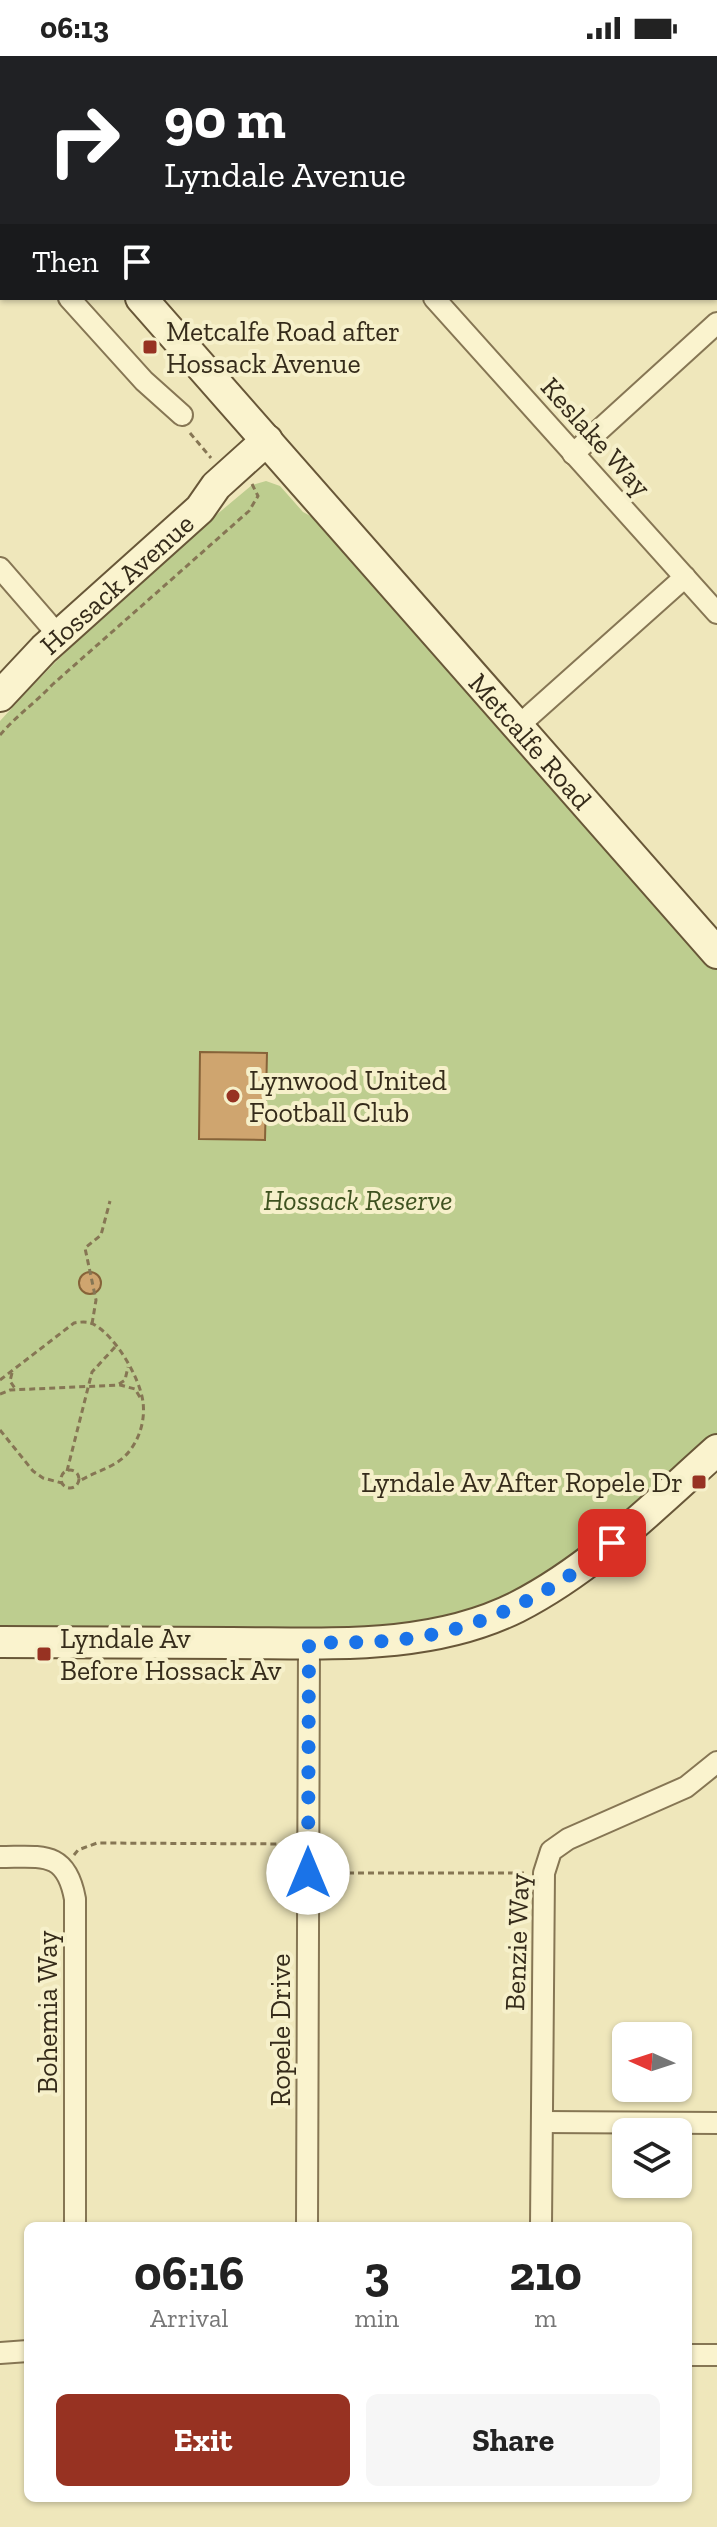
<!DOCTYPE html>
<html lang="en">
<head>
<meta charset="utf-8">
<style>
  body { margin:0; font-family:"Zilla Slab",serif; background:#f6f6f6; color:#222; height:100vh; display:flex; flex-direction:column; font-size:30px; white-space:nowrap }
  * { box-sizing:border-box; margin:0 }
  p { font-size:26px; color:#767676 }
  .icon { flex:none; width:44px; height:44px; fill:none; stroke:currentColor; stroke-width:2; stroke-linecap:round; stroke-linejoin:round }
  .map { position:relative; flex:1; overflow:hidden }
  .drawer { position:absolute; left:24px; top:2166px; width:668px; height:280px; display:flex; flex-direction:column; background:#fff; border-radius:12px; box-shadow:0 2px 6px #0004 }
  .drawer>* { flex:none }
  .guide { position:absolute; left:0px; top:0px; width:718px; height:244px; box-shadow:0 2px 6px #0004; background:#202124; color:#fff; overflow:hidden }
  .needle { width:52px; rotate:273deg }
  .controls { position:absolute; left:612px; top:1966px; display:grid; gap:16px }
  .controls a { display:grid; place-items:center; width:80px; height:80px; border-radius:12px; background:#fff; box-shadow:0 2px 6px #0004; font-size:40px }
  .pin { position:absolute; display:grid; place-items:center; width:68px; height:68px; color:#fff; margin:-34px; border-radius:16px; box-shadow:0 4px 12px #0006 }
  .me { position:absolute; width:88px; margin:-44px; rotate:0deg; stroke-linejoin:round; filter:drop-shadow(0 0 6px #0008) }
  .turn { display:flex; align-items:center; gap:28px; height:168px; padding:0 32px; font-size:36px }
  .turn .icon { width:104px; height:104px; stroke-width:2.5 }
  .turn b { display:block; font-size:56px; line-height:68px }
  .then { display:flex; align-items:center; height:76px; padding:0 32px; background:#0003; gap:16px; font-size:30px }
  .eta { display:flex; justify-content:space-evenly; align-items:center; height:136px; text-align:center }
  .eta b { font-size:48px; font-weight:800; line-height:56px }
  .button { display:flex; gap:16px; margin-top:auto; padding:16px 32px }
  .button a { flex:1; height:92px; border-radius:12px; background:#973222; color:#fff; font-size:32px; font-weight:800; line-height:92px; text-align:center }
  .button a+a { background:#f6f6f6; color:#222 }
  .status { display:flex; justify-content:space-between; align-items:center; height:56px; padding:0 40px; background:#fff; direction:ltr }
  .status svg { height:22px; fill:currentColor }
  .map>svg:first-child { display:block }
  .green { fill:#bdcd8f }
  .building { fill:#cfa56f; stroke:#866339; stroke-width:2 }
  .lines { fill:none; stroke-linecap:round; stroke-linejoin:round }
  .street-casing { stroke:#867654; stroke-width:24 }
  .secondary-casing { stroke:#685738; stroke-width:34 }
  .path { stroke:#867654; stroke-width:3; stroke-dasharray:6 4; stroke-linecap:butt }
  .street { stroke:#faf3ce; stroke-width:20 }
  .secondary { stroke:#faf3ce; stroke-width:30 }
  .route { stroke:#1a73e8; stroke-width:14; stroke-dasharray:0 25.2 }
  .poi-dot { fill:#973222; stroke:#f6f0ca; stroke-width:3 }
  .labels { text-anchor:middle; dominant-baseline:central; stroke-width:8; stroke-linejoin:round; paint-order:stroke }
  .poi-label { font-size:28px; fill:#352b1a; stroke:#f6f0ca; text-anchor:start }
  .street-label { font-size:28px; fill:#352b1a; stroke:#f6f0ca }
  .park-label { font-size:28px; font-style:italic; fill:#3e5220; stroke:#f6f0ca }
</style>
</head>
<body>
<div class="status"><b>06:13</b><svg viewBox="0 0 49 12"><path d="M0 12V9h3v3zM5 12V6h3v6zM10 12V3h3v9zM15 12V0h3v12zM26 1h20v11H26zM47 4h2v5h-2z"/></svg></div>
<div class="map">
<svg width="717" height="2471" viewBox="0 0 717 2471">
  <rect width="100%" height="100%" fill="#efe7bb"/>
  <!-- green -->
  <path class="green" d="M 266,425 L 280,430 L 303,456 L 340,476 L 717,907 L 717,1380 L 574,1505 L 481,1554 L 398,1575 L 0,1577 L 0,665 C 76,580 164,502 252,429 Z"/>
  <!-- building -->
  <g class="building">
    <path d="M 200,996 L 267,997 L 265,1084 L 199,1083 Z"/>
    <circle cx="90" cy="1227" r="11"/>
  </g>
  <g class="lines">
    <!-- street casing -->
    <g class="street-casing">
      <g id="street">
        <path d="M 341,2 L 343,0"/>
        <path d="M 685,2 L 687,0"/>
        <path d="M 0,165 L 2,167"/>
        <path d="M 69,242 L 144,325 L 182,359"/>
        <path d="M 434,242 L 717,557"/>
        <path d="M 573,398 L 717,267"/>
        <path d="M 0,512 L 59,580"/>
        <path d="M 517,671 L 685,521"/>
        <path d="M 0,1801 C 42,1801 66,1794 75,1843 L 75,2170"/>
        <path d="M 542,2066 L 717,2067"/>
        <path d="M 307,2170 L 309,1587"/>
        <path d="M 541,2170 L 544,1817 L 551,1795 L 568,1783 L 686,1731 L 717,1706"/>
        <path d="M 0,2297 L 28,2295"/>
        <path d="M 688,2299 L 717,2299"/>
      </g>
    </g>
    <!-- secondary casing -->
    <g class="secondary-casing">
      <g id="secondary">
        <path d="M 0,85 L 2,87"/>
        <path d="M 0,108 L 2,111"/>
        <path id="s1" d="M 141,242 L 717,897"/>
        <path id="s2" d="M 0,640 L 44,593 L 200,453 L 216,430 L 267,384"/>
        <path d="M 0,1586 C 77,1586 154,1587 231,1587 C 325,1587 429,1595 517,1551 C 593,1512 653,1451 717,1394"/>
      </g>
    </g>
    <!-- path -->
    <g class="path">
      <path d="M 237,0 L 239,2"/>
      <path d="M 190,377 L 211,402"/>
      <path d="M 0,679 C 16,660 35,647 52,629 L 249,455 L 258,440 L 252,428"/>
      <path d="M 92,1268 L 96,1244 L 85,1192 L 101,1179 L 110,1145"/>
      <path d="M 12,1317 L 10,1325 L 16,1334"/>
      <path d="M 0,1324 L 74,1267 C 80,1266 87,1265 93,1268 C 115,1279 140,1322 143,1346 C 145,1362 141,1379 131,1393 C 118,1412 96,1414 78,1426"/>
      <path d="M 119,1328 L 125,1324 L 128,1311"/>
      <path d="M 0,1338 L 10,1334 L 120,1329 L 135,1333 L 141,1343"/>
      <path d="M 0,1374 L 33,1415 L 43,1422 L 62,1427"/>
      <circle cx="70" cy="1423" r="9"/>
      <path d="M 67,1415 L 92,1316 L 116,1290"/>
      <path d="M 74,1799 L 78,1794 L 97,1787 L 291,1788"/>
      <path d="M 328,1817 L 524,1817"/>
    </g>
    <!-- street -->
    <use href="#street" class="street"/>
    <!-- secondary -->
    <use href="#secondary" class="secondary"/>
  </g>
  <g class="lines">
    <!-- route -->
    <path class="route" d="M 308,1817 L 309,1587 C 338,1586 368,1587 396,1584 C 477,1576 552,1539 612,1487"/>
  </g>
  <!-- markers -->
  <g class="poi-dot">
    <rect x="142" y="283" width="16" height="16" rx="4"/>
    <circle cx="233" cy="1040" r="8"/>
    <rect x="691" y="1418" width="16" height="16" rx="4"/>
    <rect x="36" y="1590" width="16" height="16" rx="4"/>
  </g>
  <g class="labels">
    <!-- poi labels -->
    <g class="poi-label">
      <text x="166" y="275">Metcalfe Road after<tspan x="166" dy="32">Hossack Avenue</tspan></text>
      <text x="249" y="1024">Lynwood United<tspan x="249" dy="32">Football Club</tspan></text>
      <text x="683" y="1426" text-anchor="end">Lyndale Av After Ropele Dr</text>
      <text x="60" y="1582">Lyndale Av<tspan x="60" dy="32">Before Hossack Av</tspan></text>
    </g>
    <!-- street labels -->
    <g class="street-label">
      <text transform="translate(596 381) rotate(48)">Keslake Way</text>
      <text stroke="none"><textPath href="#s2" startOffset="162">Hossack Avenue</textPath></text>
      <text stroke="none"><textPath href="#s1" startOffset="590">Metcalfe Road</textPath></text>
      <text transform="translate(517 1886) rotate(-88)">Benzie Way</text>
      <text transform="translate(47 1956) rotate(-90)">Bohemia Way</text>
      <text transform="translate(280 1974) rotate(-90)">Ropele Drive</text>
    </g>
    <!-- park labels -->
    <g class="park-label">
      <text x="358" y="1144">Hossack Reserve</text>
    </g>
  </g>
</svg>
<div class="controls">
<a><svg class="needle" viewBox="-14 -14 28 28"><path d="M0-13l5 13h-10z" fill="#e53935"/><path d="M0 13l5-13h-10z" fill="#767676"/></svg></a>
<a><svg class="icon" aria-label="layers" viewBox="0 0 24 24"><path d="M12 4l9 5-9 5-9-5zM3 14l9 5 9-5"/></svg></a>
</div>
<div class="pin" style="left:612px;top:1487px;background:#d93025"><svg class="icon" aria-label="arrive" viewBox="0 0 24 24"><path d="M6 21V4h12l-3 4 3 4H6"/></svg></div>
<svg class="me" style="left:308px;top:1817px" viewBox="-20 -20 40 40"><circle r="19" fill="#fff"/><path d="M0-13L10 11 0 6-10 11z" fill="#1a73e8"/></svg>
<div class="guide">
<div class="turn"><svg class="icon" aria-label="right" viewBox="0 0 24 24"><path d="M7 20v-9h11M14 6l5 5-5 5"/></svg><div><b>90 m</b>Lyndale Avenue</div></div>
<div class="then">Then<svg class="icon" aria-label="arrive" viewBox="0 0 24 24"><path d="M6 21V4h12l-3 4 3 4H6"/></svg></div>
</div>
<section class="drawer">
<div class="eta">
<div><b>06:16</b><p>Arrival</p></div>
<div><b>3</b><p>min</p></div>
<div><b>210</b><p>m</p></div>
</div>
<div class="button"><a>Exit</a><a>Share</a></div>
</section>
</div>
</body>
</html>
